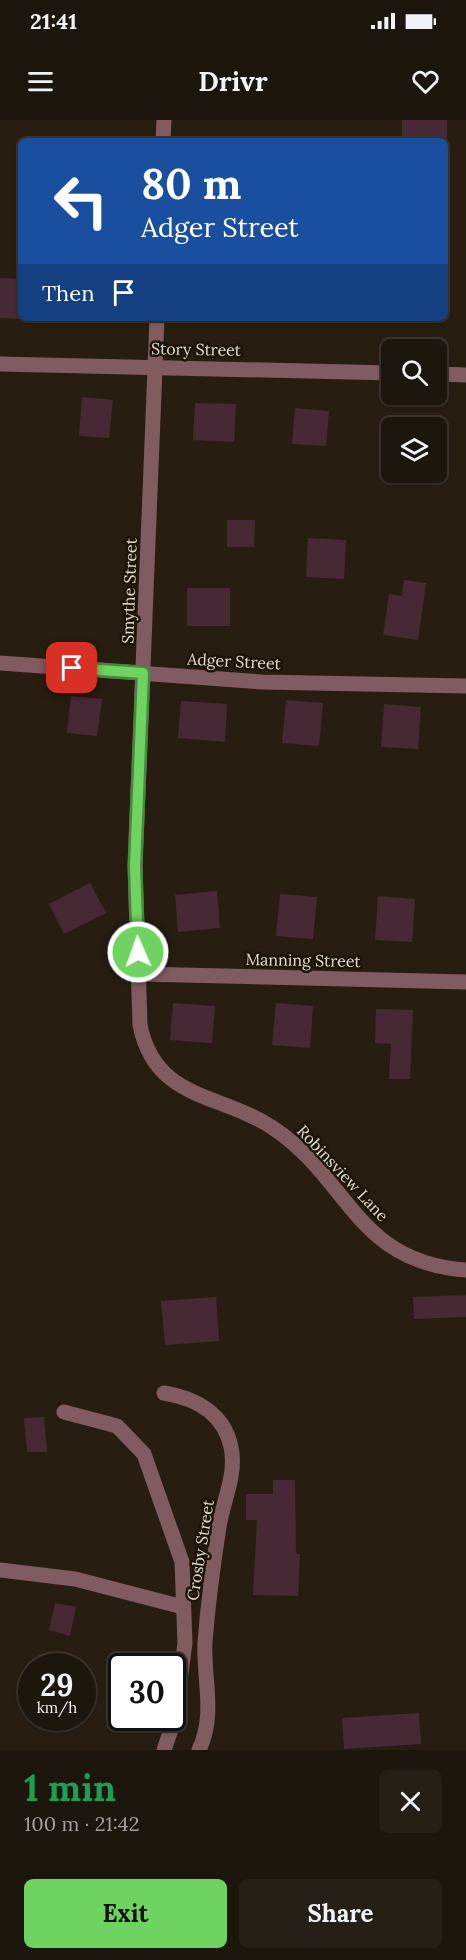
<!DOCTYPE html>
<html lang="en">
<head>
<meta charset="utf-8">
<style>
  body { margin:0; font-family:Lora,serif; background:#251f16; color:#f1f3f6; height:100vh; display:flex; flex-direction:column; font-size:22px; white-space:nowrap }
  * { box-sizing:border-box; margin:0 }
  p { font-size:20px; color:#a09f9d }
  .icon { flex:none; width:33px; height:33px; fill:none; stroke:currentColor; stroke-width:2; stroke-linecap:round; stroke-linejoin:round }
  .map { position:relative; height:1630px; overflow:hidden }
  .drawer { display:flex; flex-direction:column; background:#1d160d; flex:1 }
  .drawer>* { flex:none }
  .guide { position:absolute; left:18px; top:18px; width:430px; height:183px; border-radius:9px; box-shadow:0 2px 4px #0004,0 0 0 2px #3b352e; background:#1a4fa0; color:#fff; overflow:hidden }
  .controls { position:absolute; left:381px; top:219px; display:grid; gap:12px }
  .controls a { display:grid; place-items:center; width:66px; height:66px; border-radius:9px; background:#1d160d; box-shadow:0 2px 4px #0004,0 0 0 2px #3b352e; font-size:30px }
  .speed { position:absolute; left:18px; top:1533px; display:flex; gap:12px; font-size:30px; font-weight:700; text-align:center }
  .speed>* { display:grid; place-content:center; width:78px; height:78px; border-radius:50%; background:#1d160d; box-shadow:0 2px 4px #0004,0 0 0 2px #3b352e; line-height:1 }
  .speed small { font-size:15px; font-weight:400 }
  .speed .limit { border:3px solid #111; border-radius:9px; background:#fff; color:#111 }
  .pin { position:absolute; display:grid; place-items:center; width:51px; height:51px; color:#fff; margin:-26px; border-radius:12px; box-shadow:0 3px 9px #0006 }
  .me { position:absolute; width:66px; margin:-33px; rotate:358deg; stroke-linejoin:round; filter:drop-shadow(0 0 4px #0008) }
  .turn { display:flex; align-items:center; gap:21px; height:126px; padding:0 24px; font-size:27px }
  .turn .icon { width:78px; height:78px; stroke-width:2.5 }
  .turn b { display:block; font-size:42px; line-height:51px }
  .then { display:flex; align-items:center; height:57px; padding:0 24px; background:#0003; gap:12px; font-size:22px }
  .round { display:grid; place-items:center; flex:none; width:63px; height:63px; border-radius:9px; background:#251f16 }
  .overview { display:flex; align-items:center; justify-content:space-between; height:102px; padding:0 24px }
  h1 { font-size:36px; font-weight:700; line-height:45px; color:#1e9e55 }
  .action { display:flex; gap:12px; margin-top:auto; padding:12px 24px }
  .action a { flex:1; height:69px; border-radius:9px; background:#6ed360; color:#111; font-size:24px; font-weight:700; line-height:69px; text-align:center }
  .action a+a { background:#251f16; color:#f1f3f6 }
  .status { display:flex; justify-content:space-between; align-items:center; height:42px; padding:0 30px; background:#1d160d; direction:ltr }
  .status svg { height:16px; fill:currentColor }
  header { display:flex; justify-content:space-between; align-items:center; height:78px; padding:0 24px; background:#1d160d; font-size:27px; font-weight:700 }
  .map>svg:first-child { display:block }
  .building { fill:#472935 }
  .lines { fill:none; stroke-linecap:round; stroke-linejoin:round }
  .minor { stroke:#805b60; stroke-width:15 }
  .route-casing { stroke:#48893e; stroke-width:15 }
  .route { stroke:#6ed360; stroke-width:10 }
  .labels { text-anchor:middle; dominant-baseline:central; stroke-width:5; stroke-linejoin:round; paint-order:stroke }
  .street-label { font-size:16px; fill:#e0dad1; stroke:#1d1508 }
</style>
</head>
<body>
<div class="status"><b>21:41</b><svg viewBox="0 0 49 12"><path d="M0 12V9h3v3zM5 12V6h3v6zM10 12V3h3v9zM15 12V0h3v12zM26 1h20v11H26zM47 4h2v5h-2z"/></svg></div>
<header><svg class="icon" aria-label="menu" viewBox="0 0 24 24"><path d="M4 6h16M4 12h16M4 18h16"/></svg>Drivr<svg class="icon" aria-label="heart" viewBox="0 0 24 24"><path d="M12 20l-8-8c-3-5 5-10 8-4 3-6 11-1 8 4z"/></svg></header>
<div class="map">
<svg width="466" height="1630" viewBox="0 0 466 1630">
  <rect width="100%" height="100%" fill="#271e11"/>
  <!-- building -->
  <g class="building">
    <rect x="402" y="0" width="45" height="21"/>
    <path d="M 0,158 L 21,159 L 21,199 L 0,198 Z"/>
    <path d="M 82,277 L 113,280 L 109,318 L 79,316 Z"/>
    <path d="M 195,283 L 236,284 L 234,322 L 193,320 Z"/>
    <path d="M 295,288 L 329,291 L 326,326 L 292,324 Z"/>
    <path d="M 227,400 L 255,400 L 254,427 L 227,427 Z"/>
    <path d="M 308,418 L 346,420 L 344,459 L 306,457 Z"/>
    <path d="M 404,460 L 426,463 L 418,520 L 383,515 L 389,474 L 402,476 Z"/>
    <rect x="187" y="468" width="43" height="38"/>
    <path d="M 71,576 L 102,579 L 97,616 L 67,613 Z"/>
    <path d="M 286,580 L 323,583 L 319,626 L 282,623 Z"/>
    <path d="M 181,581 L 227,584 L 225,622 L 178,618 Z"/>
    <path d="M 384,584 L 421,587 L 418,629 L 381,627 Z"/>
    <path d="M 90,763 L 106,793 L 64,814 L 49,784 Z"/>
    <path d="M 217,771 L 220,808 L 178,812 L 175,775 Z"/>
    <path d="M 280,774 L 317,777 L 313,819 L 276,816 Z"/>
    <path d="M 378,776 L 415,779 L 412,822 L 375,820 Z"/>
    <path d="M 173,883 L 215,886 L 212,923 L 170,920 Z"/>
    <path d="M 276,883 L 313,886 L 310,928 L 272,925 Z"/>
    <path d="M 376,889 L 413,890 L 410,959 L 389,959 L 391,924 L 375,923 Z"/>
    <path d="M 466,1175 L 466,1197 L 414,1199 L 413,1177 Z"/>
    <path d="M 216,1177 L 219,1221 L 165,1225 L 161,1181 Z"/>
    <path d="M 44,1297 L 47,1332 L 27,1332 L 24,1298 Z"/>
    <path d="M 273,1360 L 295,1360 L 296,1434 L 300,1434 L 298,1476 L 253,1475 L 257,1400 L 246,1400 L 246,1374 L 273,1374 Z"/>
    <path d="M 55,1483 L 76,1487 L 70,1516 L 49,1510 Z"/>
    <path d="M 419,1593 L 421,1624 L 344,1629 L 342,1598 Z"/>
  </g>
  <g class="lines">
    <!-- minor -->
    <g class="minor">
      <path d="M 163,21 L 164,0"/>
      <path d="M 157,198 L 135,746 L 140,905 C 155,981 221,973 273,1008 C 350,1059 355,1142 466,1150"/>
      <path d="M 0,244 L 392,253"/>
      <path d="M 436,254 L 466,255"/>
      <path d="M 0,543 L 262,562 L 466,566"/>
      <path d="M 139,854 L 466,862"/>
      <path d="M 164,1273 C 195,1278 224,1293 231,1327 C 237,1354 223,1381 219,1407 C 213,1445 208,1484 205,1522 C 203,1558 216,1595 199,1630"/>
      <path d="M 64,1292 L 117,1306 L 144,1334 L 182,1442 L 185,1523 L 175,1598 L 164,1630"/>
      <path d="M 0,1450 L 75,1459 L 183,1487"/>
    </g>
  </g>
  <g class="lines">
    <!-- route casing -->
    <g class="route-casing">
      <path id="route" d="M 72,548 L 143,553 L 135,746 L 138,832"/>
    </g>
    <!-- route -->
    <use href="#route" class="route"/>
  </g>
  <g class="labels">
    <!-- street labels -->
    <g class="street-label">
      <text transform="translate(196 229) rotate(1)">Story Street</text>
      <text transform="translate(129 471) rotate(-88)">Smythe Street</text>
      <text transform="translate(234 541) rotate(3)">Adger Street</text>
      <text transform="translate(303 840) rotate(1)">Manning Street</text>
      <text transform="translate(343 1053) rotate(47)">Robinsview Lane</text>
      <text transform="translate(200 1430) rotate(-81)">Crosby Street</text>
    </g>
  </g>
</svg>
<div class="controls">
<a><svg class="icon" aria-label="search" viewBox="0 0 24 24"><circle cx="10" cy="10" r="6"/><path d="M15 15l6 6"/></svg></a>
<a><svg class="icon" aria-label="layers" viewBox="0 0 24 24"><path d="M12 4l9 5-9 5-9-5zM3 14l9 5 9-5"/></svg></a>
</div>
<div class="speed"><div>29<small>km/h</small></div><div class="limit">30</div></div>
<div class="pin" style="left:72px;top:548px;background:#d93025"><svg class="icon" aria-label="arrive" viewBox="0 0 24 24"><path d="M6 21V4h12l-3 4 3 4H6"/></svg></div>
<svg class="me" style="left:138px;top:832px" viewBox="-20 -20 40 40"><circle r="17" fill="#6ed360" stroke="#fff" stroke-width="3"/><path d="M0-11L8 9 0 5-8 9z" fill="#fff"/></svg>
<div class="guide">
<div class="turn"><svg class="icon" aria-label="left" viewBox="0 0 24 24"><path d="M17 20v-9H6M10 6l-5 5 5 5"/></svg><div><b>80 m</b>Adger Street</div></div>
<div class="then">Then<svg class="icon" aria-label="arrive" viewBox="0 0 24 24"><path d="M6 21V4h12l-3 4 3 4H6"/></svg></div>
</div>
</div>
<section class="drawer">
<div class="overview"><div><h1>1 min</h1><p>100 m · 21:42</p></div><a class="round"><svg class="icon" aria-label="close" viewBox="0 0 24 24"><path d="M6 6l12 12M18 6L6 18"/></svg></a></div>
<div class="action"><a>Exit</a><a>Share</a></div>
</section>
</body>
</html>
